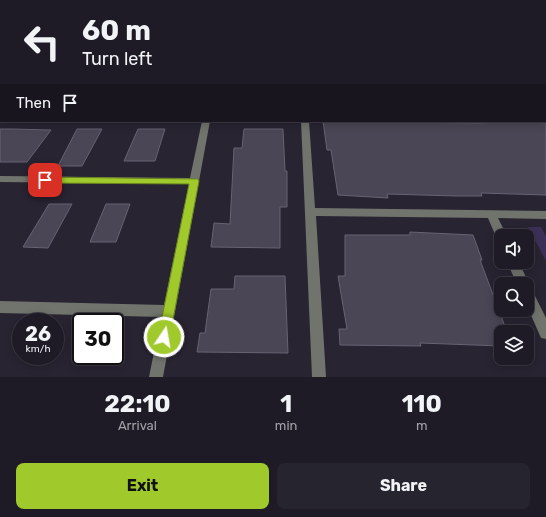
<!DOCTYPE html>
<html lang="en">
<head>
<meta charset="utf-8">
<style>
  body { margin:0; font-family:Rubik,sans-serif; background:#26242e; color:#f1f3f6; height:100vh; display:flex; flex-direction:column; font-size:15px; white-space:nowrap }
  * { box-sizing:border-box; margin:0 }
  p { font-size:13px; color:#a1a1a7 }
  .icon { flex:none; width:22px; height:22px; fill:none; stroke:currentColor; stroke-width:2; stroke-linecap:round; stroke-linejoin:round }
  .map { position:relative; height:377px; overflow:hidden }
  .panel { display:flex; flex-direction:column; background:#1e1b26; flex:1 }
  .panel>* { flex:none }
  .hud { position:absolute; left:0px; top:0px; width:546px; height:122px; box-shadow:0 2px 10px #0003,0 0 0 1px #3c3943; background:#1e1b26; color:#f1f3f6; overflow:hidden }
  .buttons { position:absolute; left:494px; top:229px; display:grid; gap:8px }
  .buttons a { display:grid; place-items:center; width:40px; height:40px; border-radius:8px; background:#1e1b26; box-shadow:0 2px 10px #0003,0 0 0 1px #3c3943; font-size:20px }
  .speed { position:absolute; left:12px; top:313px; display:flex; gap:8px; font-size:20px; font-weight:700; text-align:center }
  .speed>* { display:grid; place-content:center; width:52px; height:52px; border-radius:50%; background:#1e1b26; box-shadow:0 2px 10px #0003,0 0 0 1px #3c3943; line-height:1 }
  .speed small { font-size:10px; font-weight:400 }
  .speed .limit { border:2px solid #111; border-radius:6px; background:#fff; color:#111 }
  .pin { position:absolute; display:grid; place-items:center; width:34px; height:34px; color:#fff; margin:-17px; border-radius:8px; box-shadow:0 2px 6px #0006 }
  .me { position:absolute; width:44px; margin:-22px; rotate:12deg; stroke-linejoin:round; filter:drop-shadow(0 0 3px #0008) }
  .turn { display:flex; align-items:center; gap:14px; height:84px; padding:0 16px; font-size:18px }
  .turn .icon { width:52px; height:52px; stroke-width:2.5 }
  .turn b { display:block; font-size:28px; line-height:34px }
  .then { display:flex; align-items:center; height:38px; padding:0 16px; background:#0003; gap:8px; font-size:15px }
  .eta { display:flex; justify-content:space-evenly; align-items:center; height:68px; text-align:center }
  .eta b { font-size:24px; font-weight:700; line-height:28px }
  .cta { display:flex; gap:8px; margin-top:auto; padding:8px 16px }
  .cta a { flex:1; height:46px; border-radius:8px; background:#a0c92c; color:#111; font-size:16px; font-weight:700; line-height:46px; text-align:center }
  .cta a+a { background:#26242e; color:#f1f3f6 }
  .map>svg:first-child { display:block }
  .green { fill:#3d3058 }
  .building { fill:#4a4655; stroke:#686373 }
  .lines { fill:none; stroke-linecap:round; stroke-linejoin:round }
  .minor { fill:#71746d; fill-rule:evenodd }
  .route { fill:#a0c92c; stroke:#68831d }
</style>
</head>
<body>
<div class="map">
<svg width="546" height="377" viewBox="0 0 546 377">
  <rect width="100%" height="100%" fill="#282432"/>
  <!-- green -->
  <path class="green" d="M 528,227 L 541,227 L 546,236 L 546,261 Z"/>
  <!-- building -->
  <g class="building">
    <path d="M 323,121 L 476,123 L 546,121 L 546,195 L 481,193 L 482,196 L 457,196 L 387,194 L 388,198 L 338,195 L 331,150 L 327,150 Z"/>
    <path d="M 0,129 L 13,129 L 51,130 L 27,162 L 0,162 Z"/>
    <path d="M 77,129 L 102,129 L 82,166 L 58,166 Z"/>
    <path d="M 138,129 L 165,129 L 155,161 L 124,161 Z"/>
    <path d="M 244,129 L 283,129 L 285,171 L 287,171 L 287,207 L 280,207 L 280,248 L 211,247 L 214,223 L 230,224 L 234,148 L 242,148 Z"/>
    <path d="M 49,204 L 72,204 L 48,248 L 23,247 Z"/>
    <path d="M 106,204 L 130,204 L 116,242 L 90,242 Z"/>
    <path d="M 410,232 L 473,235 L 482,260 L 480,260 L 507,332 L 501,332 L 501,346 L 420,343 L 421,346 L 340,345 L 339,329 L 347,329 L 338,276 L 345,276 L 345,235 L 410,235 Z"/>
    <path d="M 235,276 L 285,276 L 288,353 L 197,352 L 200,333 L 205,333 L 211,289 L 234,289 Z"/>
  </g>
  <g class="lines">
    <!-- minor -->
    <g class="minor">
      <path d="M 62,0 L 68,0 L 61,1 Z"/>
      <path d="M 152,0 L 159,0 L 160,1 L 153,1 Z"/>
      <path d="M 304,0 L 310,0 L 311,1 L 305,1 Z"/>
      <rect x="359" y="0" width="6" height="1"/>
      <path d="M 393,0 L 399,0 L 400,1 L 394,1 Z"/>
      <path d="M 410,0 L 416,0 L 409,1 Z"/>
      <path d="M 477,0 L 483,0 L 484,1 L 478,1 Z"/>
      <rect x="0" y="8" width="1" height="4"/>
      <rect x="545" y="12" width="1" height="4"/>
      <rect x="0" y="52" width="1" height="4"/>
      <rect x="545" y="55" width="1" height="5"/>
      <rect x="0" y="102" width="1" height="4"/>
      <rect x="545" y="108" width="1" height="4"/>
      <path d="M 202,121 L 210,121 L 163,377 L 149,377 L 161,317 L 0,313 L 0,301 L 164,305 L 189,184 L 0,182 L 0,176 L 190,178 Z"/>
      <path d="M 301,121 L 309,121 L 315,208 L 546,211 L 546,219 L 498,218 L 507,236 L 501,236 L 501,240 L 497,239 L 488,218 L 316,216 L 326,377 L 312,377 Z"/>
      <path d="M 507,262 L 519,262 L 529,284 L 528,287 L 531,288 L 546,318 L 546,339 L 541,338 L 527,306 L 527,284 L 517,284 Z"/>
    </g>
  </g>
  <!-- route -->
  <path class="route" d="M 42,177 L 198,179 L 199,181 L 169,341 L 164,343 L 160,341 L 158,337 L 189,184 L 45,183 L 42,182 Z"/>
</svg>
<div class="buttons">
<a><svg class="icon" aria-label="sound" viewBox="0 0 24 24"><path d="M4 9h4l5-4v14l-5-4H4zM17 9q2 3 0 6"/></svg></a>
<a><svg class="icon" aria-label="search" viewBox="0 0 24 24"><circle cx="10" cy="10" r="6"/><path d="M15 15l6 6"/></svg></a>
<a><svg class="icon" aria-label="layers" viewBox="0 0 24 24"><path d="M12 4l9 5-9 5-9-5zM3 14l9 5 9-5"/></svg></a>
</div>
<div class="speed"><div>26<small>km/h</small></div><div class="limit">30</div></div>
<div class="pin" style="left:45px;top:180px;background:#d93025"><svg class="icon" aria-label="arrive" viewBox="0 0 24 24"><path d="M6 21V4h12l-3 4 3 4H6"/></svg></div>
<svg class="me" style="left:164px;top:337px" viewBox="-20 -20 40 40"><circle r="17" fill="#a0c92c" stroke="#fff" stroke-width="3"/><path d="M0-11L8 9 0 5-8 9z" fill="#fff"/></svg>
<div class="hud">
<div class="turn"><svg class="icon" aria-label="left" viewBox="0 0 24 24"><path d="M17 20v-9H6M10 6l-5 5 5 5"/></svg><div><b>60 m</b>Turn left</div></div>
<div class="then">Then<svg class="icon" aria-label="arrive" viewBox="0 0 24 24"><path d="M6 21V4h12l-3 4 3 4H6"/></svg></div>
</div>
</div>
<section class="panel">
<div class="eta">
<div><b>22:10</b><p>Arrival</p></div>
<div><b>1</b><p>min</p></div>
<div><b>110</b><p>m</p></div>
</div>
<div class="cta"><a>Exit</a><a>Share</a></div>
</section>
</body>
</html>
